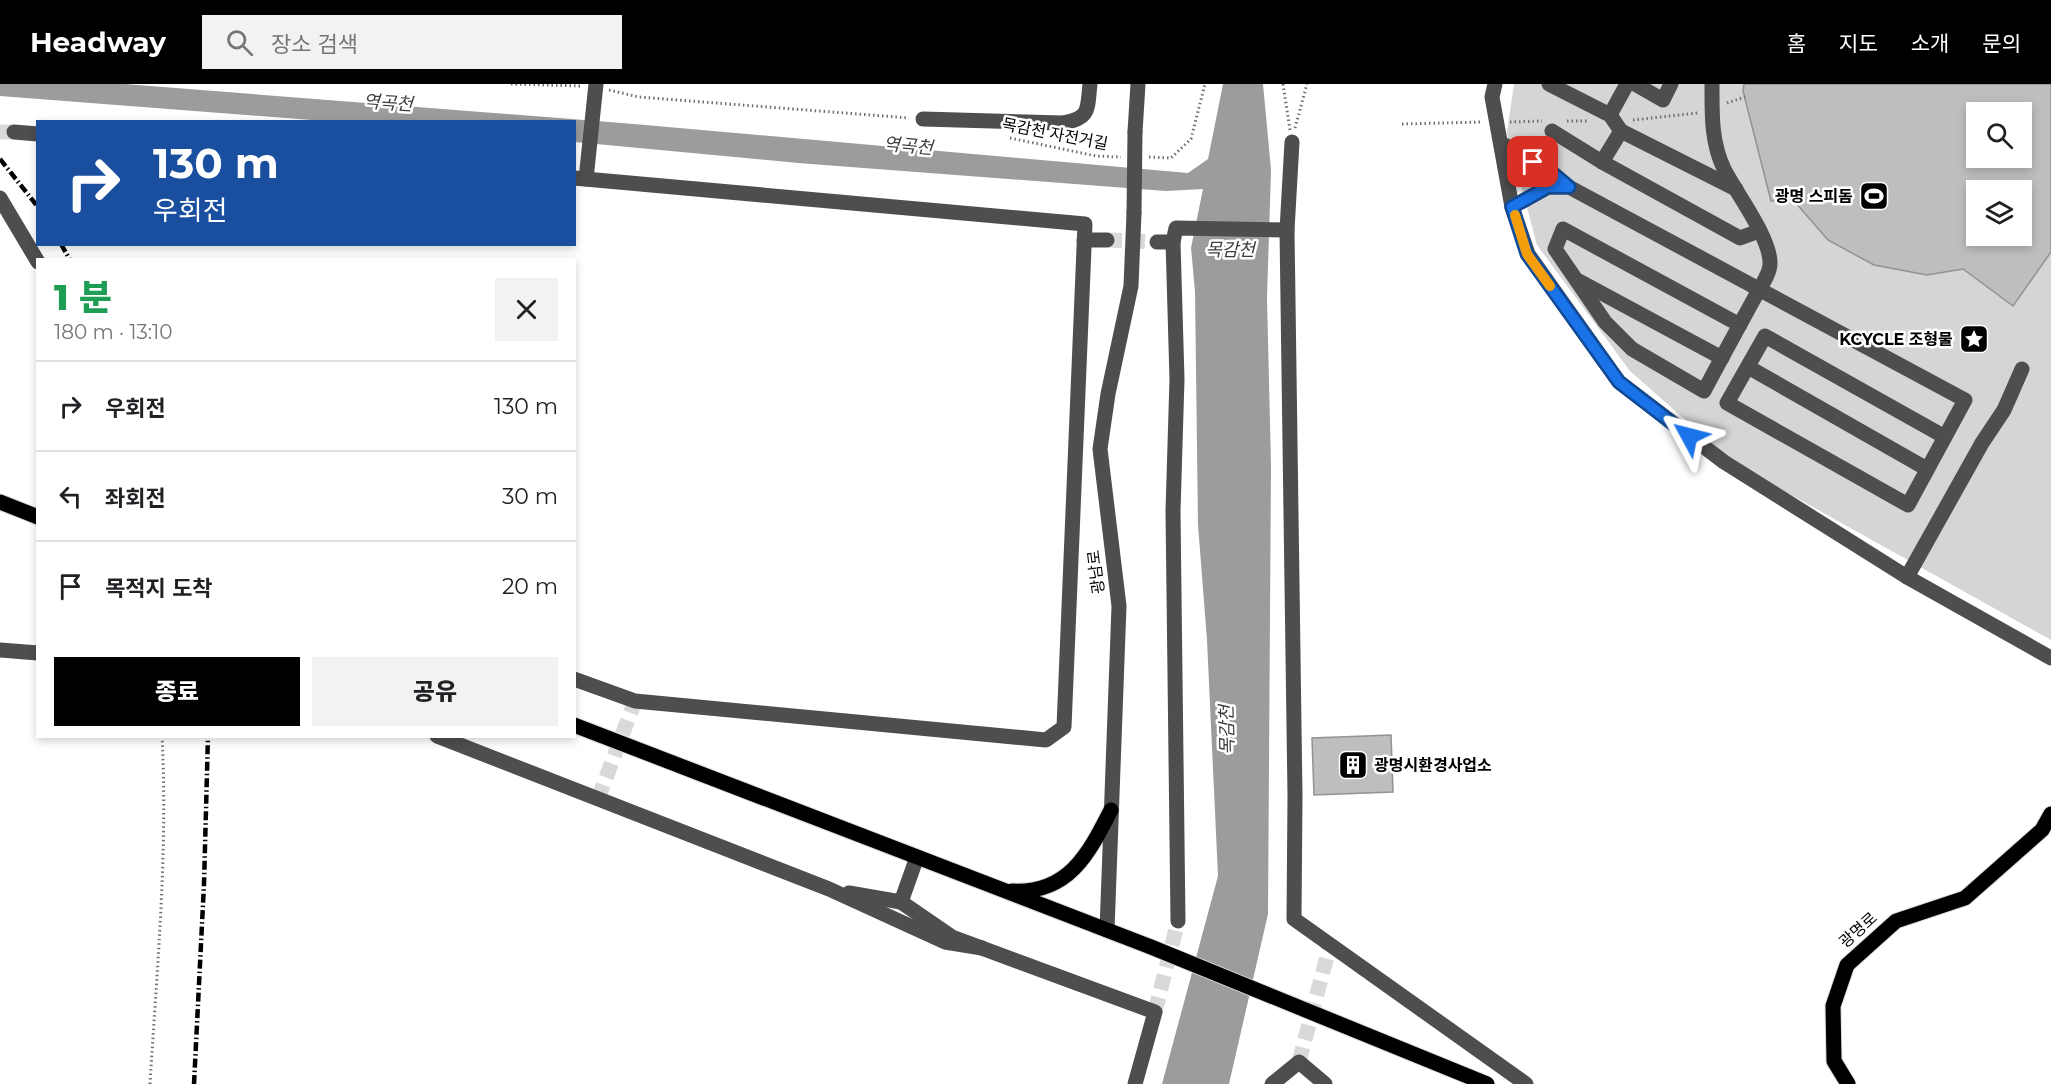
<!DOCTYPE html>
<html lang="ko">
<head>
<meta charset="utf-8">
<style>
  body { margin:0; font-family:Montserrat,"Noto Sans KR",sans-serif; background:#f2f2f2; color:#202124; height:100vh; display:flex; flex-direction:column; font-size:22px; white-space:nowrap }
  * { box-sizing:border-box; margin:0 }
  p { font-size:20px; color:#757577 }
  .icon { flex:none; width:33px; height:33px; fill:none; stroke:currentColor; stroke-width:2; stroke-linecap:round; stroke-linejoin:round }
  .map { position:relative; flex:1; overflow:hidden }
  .panel { position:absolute; left:36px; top:174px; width:540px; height:480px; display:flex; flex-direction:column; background:#fff; border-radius:0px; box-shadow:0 3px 9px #0003 }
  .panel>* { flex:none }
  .guide { position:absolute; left:36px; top:36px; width:540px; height:126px; border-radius:0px; box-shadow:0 3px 9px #0003; background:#1a4fa0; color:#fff; overflow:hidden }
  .fabs { position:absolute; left:1966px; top:18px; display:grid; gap:12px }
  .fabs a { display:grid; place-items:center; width:66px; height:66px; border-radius:0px; background:#fff; box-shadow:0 3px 9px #0003; font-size:30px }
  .pin { position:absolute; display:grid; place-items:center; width:51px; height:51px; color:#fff; margin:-26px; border-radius:12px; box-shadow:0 3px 9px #0006 }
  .me { position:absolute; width:66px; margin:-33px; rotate:308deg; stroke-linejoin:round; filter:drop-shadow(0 0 4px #0008) }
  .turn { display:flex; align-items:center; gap:21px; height:126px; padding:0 18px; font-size:27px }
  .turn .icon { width:78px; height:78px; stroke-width:2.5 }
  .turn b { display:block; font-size:42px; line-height:51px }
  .round { display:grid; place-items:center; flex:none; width:63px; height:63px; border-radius:0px; background:#f2f2f2 }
  .overview { display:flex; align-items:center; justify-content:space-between; height:102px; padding:0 18px }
  h1 { font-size:36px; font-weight:800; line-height:45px; color:#1e9e55 }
  .primary-button { display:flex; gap:12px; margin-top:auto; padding:12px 18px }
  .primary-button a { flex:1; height:69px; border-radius:0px; background:#000; color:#fff; font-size:24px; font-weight:800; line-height:69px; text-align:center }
  .primary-button a+a { background:#f2f2f2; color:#202124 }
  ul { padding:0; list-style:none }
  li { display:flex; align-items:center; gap:18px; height:90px; padding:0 18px; border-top:2px solid #e0e0e0 }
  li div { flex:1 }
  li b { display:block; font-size:22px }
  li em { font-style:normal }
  header { display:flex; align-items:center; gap:36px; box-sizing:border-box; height:84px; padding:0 30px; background:#000; color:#fff }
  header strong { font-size:28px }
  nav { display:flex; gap:33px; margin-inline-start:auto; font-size:21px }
  .search { width:420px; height:54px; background:#f2f2f2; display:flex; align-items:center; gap:15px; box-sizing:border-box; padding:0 21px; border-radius:0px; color:#757577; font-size:22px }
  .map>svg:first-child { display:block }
  .green { fill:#d5d5d5; fill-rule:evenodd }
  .water { fill:#9c9c9c }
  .building { fill:#bebebe; stroke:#929292; stroke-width:1.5; fill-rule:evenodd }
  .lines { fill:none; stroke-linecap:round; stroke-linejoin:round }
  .minor-tunnel { stroke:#d9d9d9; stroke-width:15; stroke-dasharray:15 8; stroke-linecap:butt }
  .major-casing { stroke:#dbdbdb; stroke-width:17 }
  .path { stroke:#707070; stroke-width:3; stroke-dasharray:1.5 3; stroke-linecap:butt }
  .minor { stroke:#4e4e4e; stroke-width:15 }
  .major { stroke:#000; stroke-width:15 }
  .rail { stroke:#000; stroke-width:4.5; stroke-dasharray:9 3 1.5 3; stroke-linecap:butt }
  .major-bridge-casing { stroke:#dbdbdb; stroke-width:17; stroke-linecap:butt }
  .minor-bridge { stroke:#4e4e4e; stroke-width:15 }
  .major-bridge { stroke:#000; stroke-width:15 }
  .route-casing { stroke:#114b97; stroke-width:15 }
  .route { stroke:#1a73e8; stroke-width:10 }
  .slow { stroke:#f59e0b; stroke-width:10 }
  .labels { text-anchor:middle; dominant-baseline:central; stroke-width:5; stroke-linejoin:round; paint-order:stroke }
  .street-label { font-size:16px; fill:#000; stroke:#fff }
  .poi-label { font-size:16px; font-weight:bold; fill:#000; stroke:#fff; text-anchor:end }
  .water-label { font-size:18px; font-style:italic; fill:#3d3d3d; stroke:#fff }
</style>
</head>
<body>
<header>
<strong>Headway</strong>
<div class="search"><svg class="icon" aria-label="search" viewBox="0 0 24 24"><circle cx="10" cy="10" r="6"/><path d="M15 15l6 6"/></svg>장소 검색</div>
<nav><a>홈</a><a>지도</a><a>소개</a><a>문의</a></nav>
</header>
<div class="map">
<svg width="2051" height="1000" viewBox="0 0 2051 1000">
  <rect width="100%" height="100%" fill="#fff"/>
  <!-- green -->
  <path class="green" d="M 1514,0 L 2051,0 L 2051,556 L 1734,379 L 1630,287 L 1537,161 L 1507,49 ZM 1977,28 L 2022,28 L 2022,74 L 1977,74 ZM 1977,106 L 2022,106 L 2022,152 L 1977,152 Z"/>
  <!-- water -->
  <path class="water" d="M 0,0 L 125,0 L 634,40 L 1188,89 L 1208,75 L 1223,0 L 1263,0 L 1271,86 L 1267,214 L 1271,381 L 1268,830 L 1229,1000 L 1162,1000 L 1218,792 L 1207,556 L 1198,441 L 1195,207 L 1191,164 L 1203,105 L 1166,107 L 798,79 L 575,58 L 574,38 L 325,37 L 0,12 Z"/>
  <!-- building -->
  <g class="building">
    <path d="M 1744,0 L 2051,0 L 2051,168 L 2013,222 L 1963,185 L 1927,191 L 1874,181 L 1828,156 L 1794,117 L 1771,117 L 1743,7 ZM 1977,28 L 2022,28 L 2022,74 L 1977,74 ZM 1977,106 L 2022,106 L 2022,152 L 1977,152 Z"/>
    <path d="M 1391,651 L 1393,708 L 1314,711 L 1312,654 Z"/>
  </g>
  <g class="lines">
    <!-- minor-tunnel -->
    <g class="minor-tunnel">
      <path d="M 0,48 L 14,48"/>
      <path d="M 1107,156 L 1157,158"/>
      <path d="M 598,715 L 635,617"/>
      <path d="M 1155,928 L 1178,837"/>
      <path d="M 1299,978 L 1330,861"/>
    </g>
    <!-- major casing -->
    <g class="major-casing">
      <g id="major">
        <path d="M 0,418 L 38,433"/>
        <path d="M 574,641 L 1151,863"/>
        <path d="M 1012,807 C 1069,810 1089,769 1111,726"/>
        <path d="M 1848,1000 L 1834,977 L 1833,922 L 1847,881 L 1896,837 L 1965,814 L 2042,746 L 2051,730"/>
      </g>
    </g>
    <!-- path -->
    <g class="path">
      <path d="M 511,0 L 581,2"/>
      <path d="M 1283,0 L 1290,46"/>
      <path d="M 609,6 L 639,13 L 909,34"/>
      <path d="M 1727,19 L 1745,13"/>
      <path d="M 1633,36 L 1698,29"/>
      <path d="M 1567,37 L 1587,37"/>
      <path d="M 1510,38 L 1542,37"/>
      <path d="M 1402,40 L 1482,38"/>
      <path d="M 1295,44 L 1307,0"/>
      <path d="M 1010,54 L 1096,72 L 1121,73"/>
      <path d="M 1149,73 L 1171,74 L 1191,55 L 1205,0"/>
      <path d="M 150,1000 C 157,884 168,768 162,652"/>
    </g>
    <!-- minor -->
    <g class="minor">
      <path d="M 1495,0 L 1492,13 L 1512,123 L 1528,170 L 1619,298 L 1724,378 L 1907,493 L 2051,574"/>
      <path d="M 1549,0 L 1610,31 L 1621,47 L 1602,78 L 1740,154 L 1759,147"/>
      <path d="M 1635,0 L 1663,16 L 1671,0"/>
      <path d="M 1712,0 C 1712,30 1711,58 1724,85 C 1736,109 1771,154 1770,180 C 1770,190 1759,205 1755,213 C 1738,244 1721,275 1704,307 L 1632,265 L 1605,238 L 1555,165 L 1563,145 L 1740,241"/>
      <path d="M 1610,31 L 1627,0"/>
      <path d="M 923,35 L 1063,39 C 1091,34 1087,25 1090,0"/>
      <path d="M 1552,47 L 1602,78"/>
      <path d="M 1621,47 L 1736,105"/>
      <path d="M 14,48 L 38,50"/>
      <path d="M 1135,48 L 1138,0"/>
      <path d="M 1292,58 L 1287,146 L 1295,712 L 1294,835 L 1526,1000"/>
      <path d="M 1501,59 L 1550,87 L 1569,103 L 1548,103 L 1512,123"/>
      <path d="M 574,94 L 1085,140 L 1064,643 L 1046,656 L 635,617 L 574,595"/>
      <path d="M 586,95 L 596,0"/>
      <path d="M 1569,103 L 1965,316 L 1908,421 L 1727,319 L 1765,252 L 1945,353"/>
      <path d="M 0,114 L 38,178"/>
      <path d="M 1084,156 L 1107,156"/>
      <path d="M 1157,158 L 1173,158 L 1176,144 L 1287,146"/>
      <path d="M 1173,158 L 1177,295 L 1173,427 L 1178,837"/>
      <path d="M 1579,197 L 1722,274"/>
      <path d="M 1748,283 L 1927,385"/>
      <path d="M 1907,493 L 1982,359 L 2004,326 L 2022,285"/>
      <path d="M 0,566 L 38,569"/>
      <path d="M 437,652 L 829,805 L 945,858 L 982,864"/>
      <path d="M 917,773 L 901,818 L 952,853 L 1155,928 L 1135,1000"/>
      <path d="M 849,809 L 901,818"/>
      <path d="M 1107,846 L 1119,522 L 1100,365 L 1108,310 L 1131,202 L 1134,129"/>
      <path d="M 1272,1000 L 1299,978 L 1325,1000"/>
    </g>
    <!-- major -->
    <use href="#major" class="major"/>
    <!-- rail -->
    <g class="rail">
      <path d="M 0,75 L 38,123"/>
      <path d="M 61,160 L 70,176"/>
      <path d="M 194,1000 L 204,800 L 208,652"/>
    </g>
    <!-- major-bridge casing -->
    <g class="major-bridge-casing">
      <path id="major-bridge" d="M 1151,863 L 1487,1000"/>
    </g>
    <!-- minor-bridge -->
    <path class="minor-bridge" d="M 1134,129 L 1135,48"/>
    <!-- major-bridge -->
    <use href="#major-bridge" class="major-bridge"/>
  </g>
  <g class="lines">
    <!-- route casing -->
    <g class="route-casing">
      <path id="route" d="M 1533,78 L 1550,87 L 1569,103 L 1548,103 L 1512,123 L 1527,170 L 1619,298 L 1689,352"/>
    </g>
    <!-- route -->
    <use href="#route" class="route"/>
    <!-- slow -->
    <path class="slow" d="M 1515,131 L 1527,170 L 1550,202"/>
  </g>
  <!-- icons -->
  <defs>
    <g id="stadium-square" transform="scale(1.5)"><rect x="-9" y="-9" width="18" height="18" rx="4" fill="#000" stroke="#fff"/><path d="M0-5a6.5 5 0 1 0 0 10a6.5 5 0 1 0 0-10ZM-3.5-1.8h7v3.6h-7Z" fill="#fff"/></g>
    <g id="sight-square" transform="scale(1.5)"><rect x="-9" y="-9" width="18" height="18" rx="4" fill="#000" stroke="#fff"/><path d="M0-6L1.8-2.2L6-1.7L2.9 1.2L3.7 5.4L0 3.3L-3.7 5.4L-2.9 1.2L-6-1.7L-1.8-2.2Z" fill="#fff"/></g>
    <g id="building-square" transform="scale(1.5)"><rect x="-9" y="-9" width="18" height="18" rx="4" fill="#000" stroke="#fff"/><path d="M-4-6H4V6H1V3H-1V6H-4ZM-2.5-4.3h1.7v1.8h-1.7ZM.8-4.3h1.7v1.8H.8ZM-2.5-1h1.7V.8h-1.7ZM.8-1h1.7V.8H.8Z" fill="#fff"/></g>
  </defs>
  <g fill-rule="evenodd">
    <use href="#stadium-square" x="1874" y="112"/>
    <use href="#sight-square" x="1974" y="255"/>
    <use href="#building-square" x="1353" y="681"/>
  </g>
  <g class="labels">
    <!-- street labels -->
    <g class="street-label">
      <text transform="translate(1055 50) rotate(11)">목감천 자전거길</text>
      <text transform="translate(1096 488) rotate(-97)">광남로</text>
      <text transform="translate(1858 846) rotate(-42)">광명로</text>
    </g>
    <!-- poi labels -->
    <g class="poi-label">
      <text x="1853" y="112">광명 스피돔</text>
      <text x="1953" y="255">KCYCLE 조형물</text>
      <text x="1374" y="681" text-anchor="start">광명시환경사업소</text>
    </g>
    <!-- water labels -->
    <g class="water-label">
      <text transform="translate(388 19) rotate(4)">역곡천</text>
      <text transform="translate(908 62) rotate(5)">역곡천</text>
      <text x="1230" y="166">목감천</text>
      <text transform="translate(1227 646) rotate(-91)">목감천</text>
    </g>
  </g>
</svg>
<div class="fabs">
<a><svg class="icon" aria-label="search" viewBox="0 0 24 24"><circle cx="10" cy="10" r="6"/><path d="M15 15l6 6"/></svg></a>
<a><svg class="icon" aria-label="layers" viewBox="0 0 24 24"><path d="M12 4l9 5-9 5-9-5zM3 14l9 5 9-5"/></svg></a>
</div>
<div class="pin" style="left:1533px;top:78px;background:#d93025"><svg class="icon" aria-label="arrive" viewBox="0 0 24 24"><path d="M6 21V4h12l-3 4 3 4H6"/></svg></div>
<svg class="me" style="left:1689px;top:352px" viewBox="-20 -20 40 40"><path d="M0-17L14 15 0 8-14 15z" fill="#1a73e8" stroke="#fff" stroke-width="4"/></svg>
<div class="guide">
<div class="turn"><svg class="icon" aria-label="right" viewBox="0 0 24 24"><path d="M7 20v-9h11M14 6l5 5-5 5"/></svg><div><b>130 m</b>우회전</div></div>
</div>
<section class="panel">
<div class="overview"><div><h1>1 분</h1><p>180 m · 13:10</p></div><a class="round"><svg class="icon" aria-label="close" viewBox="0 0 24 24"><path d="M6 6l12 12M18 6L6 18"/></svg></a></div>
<ul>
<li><svg class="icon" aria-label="right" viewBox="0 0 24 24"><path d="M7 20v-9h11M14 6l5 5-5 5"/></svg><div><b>우회전</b></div><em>130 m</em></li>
<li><svg class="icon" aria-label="left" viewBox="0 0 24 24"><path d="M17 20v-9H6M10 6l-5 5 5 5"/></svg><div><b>좌회전</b></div><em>30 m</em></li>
<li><svg class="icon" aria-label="arrive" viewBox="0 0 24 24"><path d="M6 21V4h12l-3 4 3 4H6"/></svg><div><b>목적지 도착</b></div><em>20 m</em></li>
</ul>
<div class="primary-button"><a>종료</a><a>공유</a></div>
</section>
</div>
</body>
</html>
